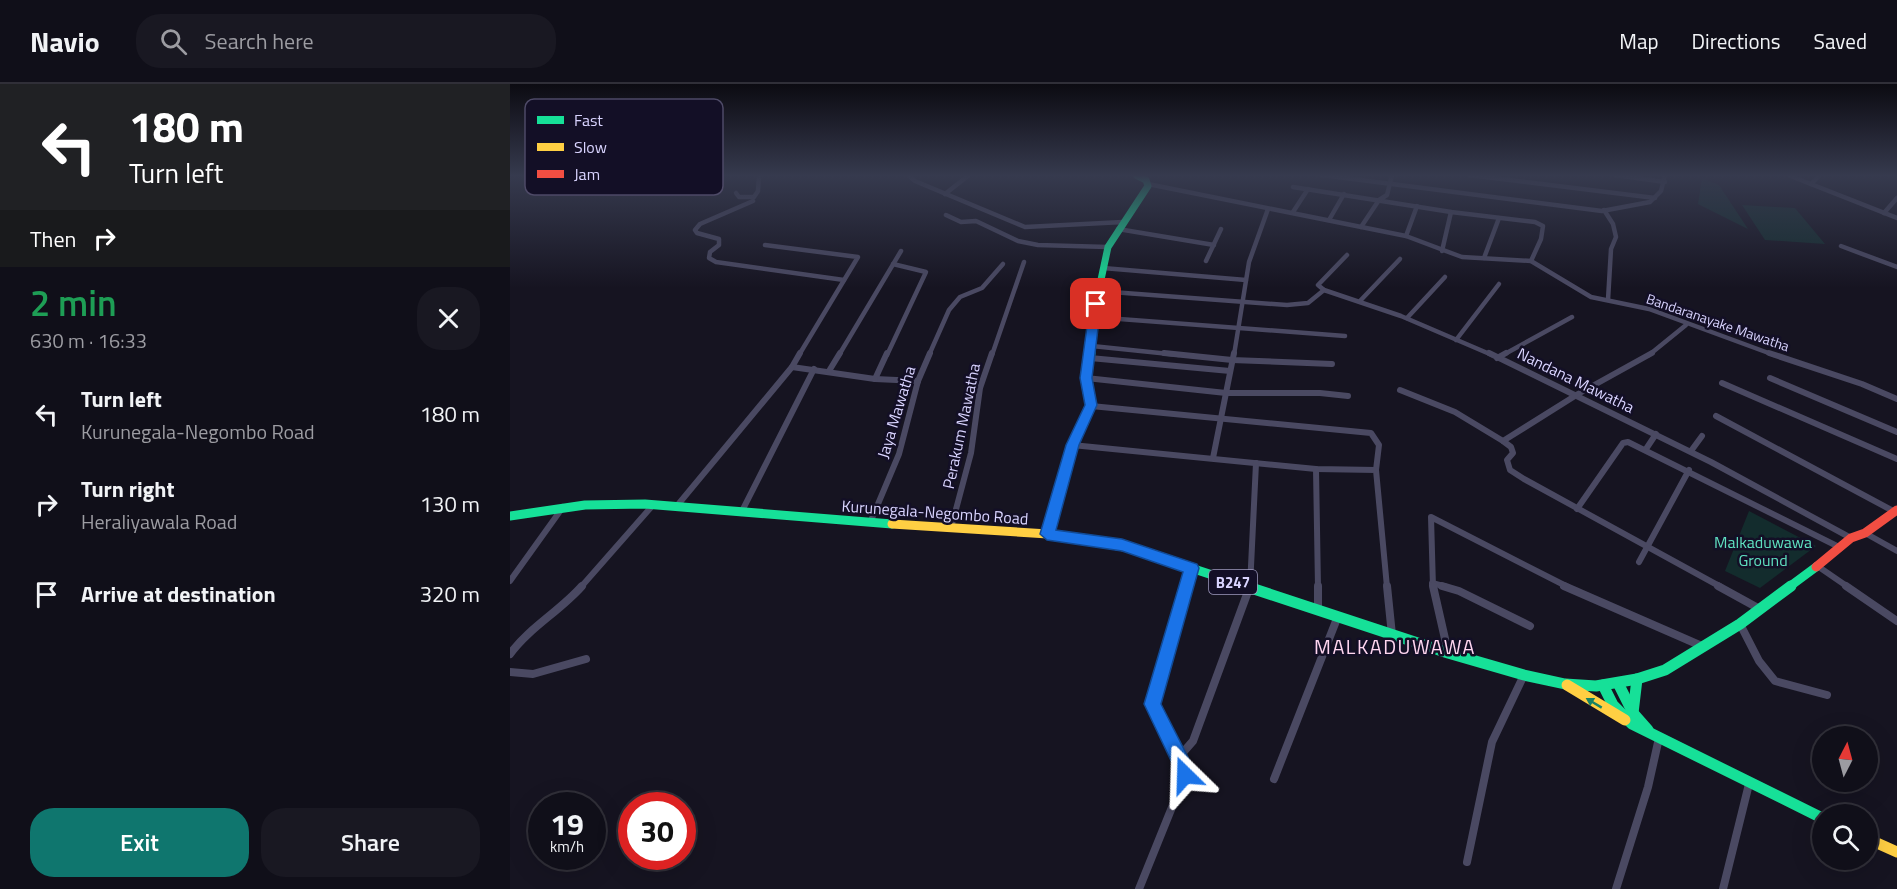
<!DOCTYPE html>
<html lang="en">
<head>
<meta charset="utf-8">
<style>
  body { margin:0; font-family:"Titillium Web",sans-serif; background:#191822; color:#f1f3f6; height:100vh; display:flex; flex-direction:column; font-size:22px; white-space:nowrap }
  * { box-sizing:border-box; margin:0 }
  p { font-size:20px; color:#9c9ca2 }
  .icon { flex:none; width:33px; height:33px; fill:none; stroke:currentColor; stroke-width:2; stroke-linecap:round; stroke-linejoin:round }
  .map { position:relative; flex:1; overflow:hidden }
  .details { display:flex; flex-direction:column; background:#100f19; width:510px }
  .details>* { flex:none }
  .top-card { background:#202124; color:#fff; overflow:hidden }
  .needle { width:39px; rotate:6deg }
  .tools { position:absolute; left:1302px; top:642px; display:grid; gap:12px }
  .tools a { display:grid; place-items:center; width:66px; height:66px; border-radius:50%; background:#100f19; box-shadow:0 6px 24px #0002,0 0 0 2px #302f38; font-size:30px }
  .speed { position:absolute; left:18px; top:708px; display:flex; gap:12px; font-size:30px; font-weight:700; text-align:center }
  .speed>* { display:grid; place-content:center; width:78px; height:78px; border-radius:50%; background:#100f19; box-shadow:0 6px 24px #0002,0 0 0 2px #302f38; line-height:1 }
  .speed small { font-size:15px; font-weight:400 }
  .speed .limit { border:9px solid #d22; background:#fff; color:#111 }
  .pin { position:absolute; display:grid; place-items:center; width:51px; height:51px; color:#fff; margin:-26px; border-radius:12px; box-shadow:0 3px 9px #0006 }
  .me { position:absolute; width:66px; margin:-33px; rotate:338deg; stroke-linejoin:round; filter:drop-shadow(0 0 4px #0008) }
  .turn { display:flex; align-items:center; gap:21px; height:126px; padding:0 30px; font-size:27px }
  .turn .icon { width:78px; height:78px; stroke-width:2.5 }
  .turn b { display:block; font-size:42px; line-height:51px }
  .then { display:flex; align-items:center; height:57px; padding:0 30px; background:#0003; gap:12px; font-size:22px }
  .round { display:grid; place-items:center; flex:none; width:63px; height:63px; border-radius:24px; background:#191822 }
  .overview { display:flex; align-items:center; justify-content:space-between; height:102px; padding:0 30px }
  h1 { font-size:36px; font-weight:600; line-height:45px; color:#1e9e55 }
  .action { display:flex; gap:12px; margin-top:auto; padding:12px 30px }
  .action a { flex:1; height:69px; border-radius:24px; background:#0f766e; color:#fff; font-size:24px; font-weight:600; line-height:69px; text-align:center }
  .action a+a { background:#191822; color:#f1f3f6 }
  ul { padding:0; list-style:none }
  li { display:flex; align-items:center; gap:18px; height:90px; padding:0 30px }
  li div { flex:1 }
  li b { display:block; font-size:22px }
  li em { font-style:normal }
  header { display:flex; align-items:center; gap:36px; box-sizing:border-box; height:84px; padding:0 30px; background:#100f19; border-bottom:2px solid #302f38 }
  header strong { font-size:28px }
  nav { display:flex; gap:33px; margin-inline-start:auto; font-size:21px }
  .search { width:420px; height:54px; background:#191822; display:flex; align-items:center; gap:15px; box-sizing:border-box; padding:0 21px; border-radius:24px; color:#9c9ca2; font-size:22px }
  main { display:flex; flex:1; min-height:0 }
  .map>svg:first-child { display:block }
  .green { fill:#132c2d }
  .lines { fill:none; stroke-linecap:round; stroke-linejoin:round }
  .street-far2 { stroke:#4a4962; stroke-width:4.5 }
  .street-far1 { stroke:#4a4962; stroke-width:6 }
  .street { stroke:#4a4962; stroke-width:8 }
  .fast-far2 { stroke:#16e098; stroke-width:7 }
  .fast-far1 { stroke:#16e098; stroke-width:9 }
  .fast { stroke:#16e098; stroke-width:11 }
  .slow-far1 { stroke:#ffcf43; stroke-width:9 }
  .slow { stroke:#ffcf43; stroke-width:11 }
  .jam { stroke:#f24e42; stroke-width:9 }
  .oneway { fill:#158265 }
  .route { fill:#1a73e8; stroke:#114b97; stroke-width:1.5 }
  .labels { text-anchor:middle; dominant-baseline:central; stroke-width:5; stroke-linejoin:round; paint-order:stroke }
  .far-street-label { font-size:14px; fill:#d9d4ff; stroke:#130f26 }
  .shield { fill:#130f26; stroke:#9e99be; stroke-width:1.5 }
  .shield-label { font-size:15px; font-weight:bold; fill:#d9d4ff }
  .street-label { font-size:16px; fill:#d9d4ff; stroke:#130f26 }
  .park-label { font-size:16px; fill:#5fe0c0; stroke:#130f26 }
  .quarter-label { font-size:20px; letter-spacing:1.5px; fill:#ffd6f0; stroke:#130f26 }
  .key { fill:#130f26; stroke:#4e4a67; stroke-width:1.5 }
  .key-label { font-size:16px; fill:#d9d4ff }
</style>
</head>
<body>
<header>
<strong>Navio</strong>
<div class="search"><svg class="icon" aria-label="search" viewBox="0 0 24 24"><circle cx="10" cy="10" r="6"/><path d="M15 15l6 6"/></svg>Search here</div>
<nav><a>Map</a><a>Directions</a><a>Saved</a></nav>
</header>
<main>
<section class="details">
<div class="top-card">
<div class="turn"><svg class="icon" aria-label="left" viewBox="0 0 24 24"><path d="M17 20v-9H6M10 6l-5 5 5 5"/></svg><div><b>180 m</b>Turn left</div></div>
<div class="then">Then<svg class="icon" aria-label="right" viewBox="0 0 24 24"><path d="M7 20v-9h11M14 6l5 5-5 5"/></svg></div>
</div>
<div class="overview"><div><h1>2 min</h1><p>630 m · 16:33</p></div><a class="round"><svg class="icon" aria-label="close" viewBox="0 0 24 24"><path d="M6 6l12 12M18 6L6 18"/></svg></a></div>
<ul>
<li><svg class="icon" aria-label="left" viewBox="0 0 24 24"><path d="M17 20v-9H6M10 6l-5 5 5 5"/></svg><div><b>Turn left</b><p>Kurunegala-Negombo Road</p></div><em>180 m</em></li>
<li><svg class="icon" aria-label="right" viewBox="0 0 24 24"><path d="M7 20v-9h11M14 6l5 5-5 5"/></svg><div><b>Turn right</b><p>Heraliyawala Road</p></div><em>130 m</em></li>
<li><svg class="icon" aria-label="arrive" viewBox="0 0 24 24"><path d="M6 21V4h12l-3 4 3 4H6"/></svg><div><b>Arrive at destination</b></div><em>320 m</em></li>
</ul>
<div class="action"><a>Exit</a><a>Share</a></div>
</section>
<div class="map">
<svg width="1387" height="805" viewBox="0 0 1387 805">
  <rect width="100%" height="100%" fill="#161421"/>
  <!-- green -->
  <g class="green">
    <path d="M 1192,94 L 1209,101 L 1238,145 L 1188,120 Z"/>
    <path d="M 1232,121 L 1285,124 L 1315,160 L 1255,156 Z"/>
    <path d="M 1239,427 L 1306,462 L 1250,504 L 1215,487 Z"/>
  </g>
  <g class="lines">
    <!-- street-far2 -->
    <g class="street-far2">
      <path d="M 398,91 L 405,97 L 515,143 L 613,138"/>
      <path d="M 812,91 L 1092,127 L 1140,118 L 1151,107 L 1155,91"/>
      <path d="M 959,91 L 1145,114"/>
      <path d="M 1105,91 L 1155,98"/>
      <path d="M 1278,91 L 1387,134"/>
      <path d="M 638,100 L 896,152 L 952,173 L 1021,177 L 1081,213 L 1139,225 L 1264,271"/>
      <path d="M 1301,100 L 1310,91"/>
      <path d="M 783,103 L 941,128 L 1025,138 L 1033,142 L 1031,155 L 1021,177"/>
      <path d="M 226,109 L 229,113 L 244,113 L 248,107 L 249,91"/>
      <path d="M 435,110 L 459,91"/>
      <path d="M 243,117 L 190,140 L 185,146 L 187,149 L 209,155 L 209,161 L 200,168 L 199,174 L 206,178 L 334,196"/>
      <path d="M 1094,126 L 1103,140 L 1106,153 L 1101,165 L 1098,216"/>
      <path d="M 783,128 L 798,105"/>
      <path d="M 1374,129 L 1387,114"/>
      <path d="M 436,131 L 451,138 L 466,137 L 508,157 L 528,161 L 598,163"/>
      <path d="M 819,136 L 834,110"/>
      <path d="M 851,143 L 869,116 L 877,111 L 882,91"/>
      <path d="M 608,145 L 704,161"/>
      <path d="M 896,152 L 907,122"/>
      <path d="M 255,161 L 348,173 L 289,271"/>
      <path d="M 1331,162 L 1387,183"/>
      <path d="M 932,167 L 941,128"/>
      <path d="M 837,171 L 808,201 L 814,206 L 891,232 L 982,271"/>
      <path d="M 974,174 L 989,134"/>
      <path d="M 696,177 L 711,145"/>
      <path d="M 593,184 L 736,196"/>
      <path d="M 588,207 L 777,221 L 798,219 L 814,206"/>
      <path d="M 850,217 L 890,175"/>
      <path d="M 583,233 L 835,252"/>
      <path d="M 897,234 L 935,193"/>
      <path d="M 946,256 L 989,200"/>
      <path d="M 582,262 L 669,271"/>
      <path d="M 329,271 L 391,167"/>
      <path d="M 377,271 L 416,188 L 383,180"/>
      <path d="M 419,271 L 439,226 L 450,213 L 472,204 L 493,180"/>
      <path d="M 482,271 L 514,178"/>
      <path d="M 724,271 L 739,178 L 758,125"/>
      <path d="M 993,271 L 1062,233"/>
      <path d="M 1139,271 L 1176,241"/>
    </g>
    <!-- street-far1 -->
    <g class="street-far1">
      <path d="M 377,269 L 365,295 L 408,297"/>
      <path d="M 654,269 L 722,276 L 822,280"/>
      <path d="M 979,269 L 1201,378 L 1341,454"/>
      <path d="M 1142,269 L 1068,310 L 993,357 L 1001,363 L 1003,369 L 997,376 L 1000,386 L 1014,395 L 1211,503"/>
      <path d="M 1259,269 L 1352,300 L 1387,315"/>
      <path d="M 580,274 L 720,287"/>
      <path d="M 987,274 L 996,269"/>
      <path d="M 282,283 L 365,295"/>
      <path d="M 319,287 L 330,269"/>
      <path d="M 576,294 L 716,309 L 810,309 L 838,312"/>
      <path d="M 1260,294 L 1387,348"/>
      <path d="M 1212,299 L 1387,375"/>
      <path d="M 890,306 L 945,328 L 993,357"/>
      <path d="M 581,322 L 861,349 L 869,361 L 866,386"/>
      <path d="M 1206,332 L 1385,428"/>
      <path d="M 562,361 L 806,385 L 866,386 L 877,503"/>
      <path d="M 1136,365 L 1146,350"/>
      <path d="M 1181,367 L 1192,352"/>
      <path d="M 703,374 L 724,269"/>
      <path d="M 806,385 L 808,503"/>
      <path d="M 166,423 L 282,283 L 290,269"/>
      <path d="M 1067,425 L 1113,359 L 1118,358 L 1331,464"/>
      <path d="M 231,429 L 304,285"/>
      <path d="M 360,439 L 389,370 L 408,297 L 420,269"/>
      <path d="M 441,444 L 461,369 L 470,304 L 482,269"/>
      <path d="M 1355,449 L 1387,467"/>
      <path d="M 1129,478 L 1179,386"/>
      <path d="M 1306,481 L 1338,503"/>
      <path d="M 0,497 L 53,423"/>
      <path d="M 922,499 L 937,503"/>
      <path d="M 71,503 L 143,421"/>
      <path d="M 676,503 L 682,484"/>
      <path d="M 740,503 L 746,379"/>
      <path d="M 923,503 L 921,433 L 1058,503"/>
    </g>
    <!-- street -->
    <g class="street">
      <path d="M 808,502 L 808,525"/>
      <path d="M 877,502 L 882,551"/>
      <path d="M 923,502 L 938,568"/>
      <path d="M 932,502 L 949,507 L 1020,542"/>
      <path d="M 1054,502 L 1194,563"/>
      <path d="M 1208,502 L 1248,524"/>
      <path d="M 1336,502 L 1387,537"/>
      <path d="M 1230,540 L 1249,577 L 1265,597 L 1317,611"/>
      <path d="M 0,570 C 20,543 50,527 72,502"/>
      <path d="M 0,588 L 23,590 L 76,575"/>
      <path d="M 669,673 L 683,657 L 740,502"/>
      <path d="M 764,695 L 828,532"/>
      <path d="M 957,778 L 982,658 L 1014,591"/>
      <path d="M 629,805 L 675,691 L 669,673 L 642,620 L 677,502"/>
      <path d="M 1106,805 L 1138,703 L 1149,654"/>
      <path d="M 1213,805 L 1239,700"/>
    </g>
    <!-- fast-far2 -->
    <path class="fast-far2" d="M 580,271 L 583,233 L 598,163 L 638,102 L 636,96 L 626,91"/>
    <!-- fast-far1 -->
    <g class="fast-far1">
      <path d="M 0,432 L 75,421 L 135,420 L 382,440"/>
      <path d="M 538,450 L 562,361 L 581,322 L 576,294 L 581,269"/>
      <path d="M 620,464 L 739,503"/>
      <path d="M 1279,503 L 1306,483"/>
    </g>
    <!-- fast -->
    <g class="fast">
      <path d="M 735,502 L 938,569 L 1014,591 L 1055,600 L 1086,602 L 1127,595 L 1155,586 L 1230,540 L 1281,502"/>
      <path d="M 1108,599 L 1123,629 L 1138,646"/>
      <path d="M 1093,601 L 1103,621 L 1122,640 L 1312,734"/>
      <path d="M 1123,629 L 1127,595"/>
    </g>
    <!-- slow-far1 -->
    <path class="slow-far1" d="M 382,440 L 538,450 L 620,464"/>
    <!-- slow -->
    <g class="slow">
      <path d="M 1057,601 L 1115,636"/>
      <path d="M 1358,755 L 1387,768"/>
    </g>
    <!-- jam -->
    <path class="jam" d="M 1306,483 L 1341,454 L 1355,449 L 1387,426"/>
  </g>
  <!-- one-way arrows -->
  <defs><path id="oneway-solid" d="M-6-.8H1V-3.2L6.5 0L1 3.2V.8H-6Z" transform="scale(1.5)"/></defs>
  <use class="oneway" href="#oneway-solid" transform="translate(1084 619) rotate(-149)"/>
  <!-- sky -->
  <linearGradient id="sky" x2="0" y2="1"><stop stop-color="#0c0b12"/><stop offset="0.45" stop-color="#363a4e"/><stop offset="1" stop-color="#363a4e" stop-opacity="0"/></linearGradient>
  <rect width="1387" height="204" fill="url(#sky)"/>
  <!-- route -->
  <path class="route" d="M 586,217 L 591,220 L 582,294 L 587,321 L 569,361 L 546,446 L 612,455 L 687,480 L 689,484 L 651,620 L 683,683 L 681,698 L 675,700 L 668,698 L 665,685 L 634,620 L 673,488 L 612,467 L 537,456 L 530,450 L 556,361 L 575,321 L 570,294 L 580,220 Z"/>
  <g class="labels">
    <!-- far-street labels -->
    <g class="far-street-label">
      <text transform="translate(1208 238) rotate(19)">Bandaranayake Mawatha</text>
    </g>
    <!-- shield labels -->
    <rect class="shield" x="699" y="486" width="48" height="24" rx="4.5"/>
    <g class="shield-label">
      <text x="723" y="498">B247</text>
    </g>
    <!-- street labels -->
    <g class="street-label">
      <text transform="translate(1066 296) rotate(26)">Nandana Mawatha</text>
      <text transform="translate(386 328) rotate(-73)">Jaya Mawatha</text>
      <text transform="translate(451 342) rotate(-78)">Perakum Mawatha</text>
      <text transform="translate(425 428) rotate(4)">Kurunegala-Negombo Road</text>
    </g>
    <!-- park labels -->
    <g class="park-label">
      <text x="1253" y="458">Malkaduwawa<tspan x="1253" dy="18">Ground</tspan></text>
    </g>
    <!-- quarter labels -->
    <g class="quarter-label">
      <text x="885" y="562">MALKADUWAWA</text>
    </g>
  </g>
  <!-- legend -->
  <rect x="15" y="15" width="198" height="96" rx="9" class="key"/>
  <rect x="27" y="32" width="27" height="8" fill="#16e098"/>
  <rect x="27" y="59" width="27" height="8" fill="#ffcf43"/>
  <rect x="27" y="86" width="27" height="8" fill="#f24e42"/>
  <g class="key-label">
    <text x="64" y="42">Fast</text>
    <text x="64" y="69">Slow</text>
    <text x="64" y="96">Jam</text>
  </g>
</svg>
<div class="tools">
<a><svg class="needle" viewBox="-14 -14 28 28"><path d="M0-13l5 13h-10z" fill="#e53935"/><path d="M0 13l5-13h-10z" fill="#9c9ca2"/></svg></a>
<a><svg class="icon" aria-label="search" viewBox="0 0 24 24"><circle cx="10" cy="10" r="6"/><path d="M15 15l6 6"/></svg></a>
</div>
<div class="speed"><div>19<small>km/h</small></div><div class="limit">30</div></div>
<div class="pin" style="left:586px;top:220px;background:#d93025"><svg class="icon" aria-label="arrive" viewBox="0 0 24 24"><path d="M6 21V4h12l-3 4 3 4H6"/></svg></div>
<svg class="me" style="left:675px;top:691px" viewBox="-20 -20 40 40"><path d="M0-17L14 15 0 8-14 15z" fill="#1a73e8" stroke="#fff" stroke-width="4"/></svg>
</div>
</main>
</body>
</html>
